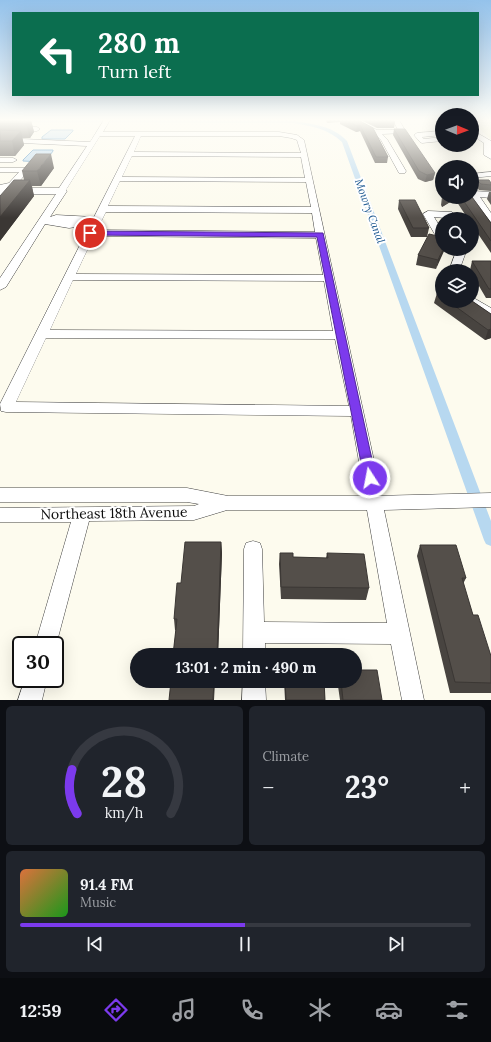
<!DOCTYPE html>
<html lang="en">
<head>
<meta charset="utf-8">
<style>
	:root { --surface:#171b24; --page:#20242c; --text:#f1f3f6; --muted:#9ea1a6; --line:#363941; --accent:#7c3aed }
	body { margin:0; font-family:Lora,serif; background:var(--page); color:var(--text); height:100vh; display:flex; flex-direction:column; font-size:15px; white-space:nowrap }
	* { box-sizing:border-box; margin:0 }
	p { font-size:13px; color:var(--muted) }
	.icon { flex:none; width:22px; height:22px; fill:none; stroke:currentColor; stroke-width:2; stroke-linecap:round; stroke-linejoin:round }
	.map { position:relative; height:700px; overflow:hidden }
	.side { display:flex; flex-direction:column; gap:6px; padding:6px; background:#0d0f14; flex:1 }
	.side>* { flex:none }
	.banner { position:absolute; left:12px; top:12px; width:467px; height:84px; border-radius:0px; box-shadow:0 4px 16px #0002; background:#0b6e4f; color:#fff; overflow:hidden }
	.needle { width:26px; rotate:91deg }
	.buttons { position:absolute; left:435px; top:108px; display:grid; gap:8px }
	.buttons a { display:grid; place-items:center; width:44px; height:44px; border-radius:50%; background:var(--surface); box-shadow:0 4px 16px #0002; font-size:20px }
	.speed { position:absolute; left:12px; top:636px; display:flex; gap:8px; font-size:20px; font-weight:700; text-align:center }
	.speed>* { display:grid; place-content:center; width:52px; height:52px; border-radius:50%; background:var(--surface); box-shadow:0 4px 16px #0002; line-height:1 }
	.speed .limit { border:2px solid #111; border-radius:6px; background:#fff; color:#111 }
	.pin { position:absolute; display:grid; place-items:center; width:34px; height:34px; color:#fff; margin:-17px; border:2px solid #fff; border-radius:50%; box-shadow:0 1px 4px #0007 }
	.me { position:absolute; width:44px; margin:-22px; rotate:349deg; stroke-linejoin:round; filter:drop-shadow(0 0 3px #0008) }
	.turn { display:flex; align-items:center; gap:14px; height:84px; padding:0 20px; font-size:18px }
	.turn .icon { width:52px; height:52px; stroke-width:2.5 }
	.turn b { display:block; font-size:28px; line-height:34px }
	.big { font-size:30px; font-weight:700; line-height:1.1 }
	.side .widget { flex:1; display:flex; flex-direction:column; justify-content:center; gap:6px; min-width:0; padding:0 14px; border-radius:6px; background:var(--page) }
	.side .dial { align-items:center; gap:0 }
	.dial svg { height:104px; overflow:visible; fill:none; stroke:var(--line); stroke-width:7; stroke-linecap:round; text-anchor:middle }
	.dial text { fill:var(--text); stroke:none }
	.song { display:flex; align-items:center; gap:12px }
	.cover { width:48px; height:48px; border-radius:6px; background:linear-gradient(135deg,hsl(20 70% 55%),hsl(120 70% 35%)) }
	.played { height:4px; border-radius:2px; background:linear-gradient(90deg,var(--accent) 50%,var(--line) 50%) }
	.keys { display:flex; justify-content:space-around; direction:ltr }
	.heat { display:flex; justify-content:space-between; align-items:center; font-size:22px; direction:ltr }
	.side .tiles { flex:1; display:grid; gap:6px; grid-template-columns:1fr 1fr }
	.widget:last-child { grid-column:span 2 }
	.trip { position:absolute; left:130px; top:648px; width:232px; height:40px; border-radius:20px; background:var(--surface); box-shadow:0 4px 16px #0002; font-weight:700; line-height:40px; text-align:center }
	.dock { display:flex; height:64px; justify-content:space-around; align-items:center; background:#090b0e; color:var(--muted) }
	.dock .icon { width:28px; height:28px }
	.dock .current { color:var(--accent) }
	.dock b { font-size:18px; color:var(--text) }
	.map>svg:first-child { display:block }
	.farmland { fill:#f1f0d1 }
	.water { fill:#b7d8f0; stroke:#458ac0 }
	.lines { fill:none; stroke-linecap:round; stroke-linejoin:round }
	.canal { fill:#b7d8f0; fill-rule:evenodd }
	.minor-casing { stroke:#404040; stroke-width:1 }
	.minor { fill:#fff; fill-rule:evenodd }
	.wall { fill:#484440 }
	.shaded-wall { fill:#3b3734 }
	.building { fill:#544f4a; stroke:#3b3734 }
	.route { fill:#7c3aed; stroke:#51269a }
	.labels { text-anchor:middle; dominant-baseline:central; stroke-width:4; stroke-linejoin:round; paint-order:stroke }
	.far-water-label { font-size:11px; font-style:italic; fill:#225c93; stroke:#fff }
	.near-street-label { font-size:14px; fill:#0d0d0d; stroke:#fff }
</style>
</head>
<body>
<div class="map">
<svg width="491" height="700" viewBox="0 0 491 700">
	<rect width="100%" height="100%" fill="#fdfbee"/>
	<path class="farmland" d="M472,120H491V140L472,121Z"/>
	<path class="water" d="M51,130H73V131L65,139H42V137Z
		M33,150H53V151L45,162L23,161V160Z"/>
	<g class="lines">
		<path class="canal" d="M0,120L294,121C313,124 333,126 347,141L491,521V546L486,544L484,540L342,142C328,129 312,126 294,123L0,122Z"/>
		<g class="minor-casing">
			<path id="minor" d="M104,120H110L103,132H279L297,135L304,140L378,479L376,484L370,486L364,484L362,479L351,416L6,412L1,411L0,404L90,225L69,228L45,224L6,287L0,290V278L56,194L0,195V185L9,183L19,172H0V168H28L29,170L17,184L22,186L23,188H59L87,146L0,142V138L90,142ZM100,136H135L94,217L56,215L50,217L67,191L66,190ZM141,136H279L291,138L297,140L301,153L134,152ZM132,156L301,157L305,178L122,177ZM120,181L306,182L311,207L108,206ZM11,188H12L4,189ZM106,212L312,213L315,232L97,230ZM94,236L316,238L323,275L76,274ZM73,280L324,281L333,331L50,330ZM46,338L335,339L349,406L16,402Z
				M348,120H357L377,130H398L393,120H399L406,132L405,133L382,134L387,139L406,171L405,173H399L381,140L374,133Z
				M0,127H37L40,129L37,131H0Z
				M472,130L491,141V159L484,155V143L472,135Z
				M442,131V135L422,137L424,139L442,137V141L422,143L420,142L414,135L417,133Z
				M0,158H13L17,160L13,162H0Z
				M491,172V176L472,178V174Z
				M473,191L491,192V198L480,197L491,213V222L488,221L471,197Z
				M428,211L452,212L457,219L434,217L442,230V241L437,238L423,214Z
				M457,249H467L459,271H449Z
				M472,297L491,308V317L487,316L468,302L467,301H472Z
				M0,488H187L228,496H374L491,493V507L384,510L424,700H402L391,644L265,643V655H243L244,549L246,543L253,541L260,543L262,549L264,622L387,623L367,510H227L194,520L89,521L55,649V645H35L71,522H0V508L194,506L199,504L187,502H0Z
				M25,679H47L42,700H18Z
				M243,681H265L266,700H242Z"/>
		</g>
		<use href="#minor" class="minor"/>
	</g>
	<path class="wall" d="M0,120H31L34,132L30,138H22L24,145L15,156H0Z
		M326,120H358L388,157L387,163H375L360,131L356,132L340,124V122L327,123Z
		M361,120H393L395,122L394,128H377Z
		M394,129L435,173L433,180L425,182L418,179L393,135Z
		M54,168L41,186H32L34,196L0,241V196L24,180L22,171Z
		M477,180L491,183V191L479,190L476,186Z
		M489,192H491V205L487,199Z
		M442,197H472L491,223V253L472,225V219H468L455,199L442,207L441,205Z
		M399,200L429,228L427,237H411L398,209Z
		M442,249L436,269L416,265L418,255Z
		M472,261H491V298H486L472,274V271H470V270Z
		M442,291V301H472L491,314V338L485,340L434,303L437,293Z
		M221,542L222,553L218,655H173L176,630H175L174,619L181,583Z
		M420,545L466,578L463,584L473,615L491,656V693H450L417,556Z
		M280,553L293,557L326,558L327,553L369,588L366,600L281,599L279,564Z
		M361,670L382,700H340L338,686L339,681H355Z
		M284,681H324L325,700H285Z"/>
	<path class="shaded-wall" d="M30,120H31L34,132L30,138L26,124Z
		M360,125V131L356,132L357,126Z
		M21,131L24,145L15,156L12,141Z
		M51,154L54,168L41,186L37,171Z
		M435,173L433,180L425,182L427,175Z
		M30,180L34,196L0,241V217Z
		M446,197H455V199L442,207L443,199Z
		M443,249H445L436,269L438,260Z
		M491,329V338L485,340L488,330Z
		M221,542L222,553L218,655H217Z
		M214,681H215L214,700H213Z"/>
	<path class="building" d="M0,120H30L26,124L0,123Z
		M345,120H358L373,128L388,157H376L360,125L357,126Z
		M374,120H393L395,122H378Z
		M394,129H405L435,173L427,175L419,171Z
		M0,130L21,131L12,141H0Z
		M36,154H51L37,171H22Z
		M14,180H30L0,217V196Z
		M477,180H489L491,183V185L481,184Z
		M461,197H472L491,223V241Z
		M399,200H415L429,228H413Z
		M429,234L442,237V249H443L438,260L418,255Z
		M472,261H491V289H489Z
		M442,291V297L437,293Z
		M448,301H472L491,314V329L488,330Z
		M185,542H221L217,655H173L177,619H174L177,583H181Z
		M420,545H456L466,578H462L473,615H478L491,656V683L455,682Z
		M280,553H293V557L328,558L327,553L364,554L369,588L281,587Z
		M355,659H359L361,670H377L382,700H343L341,681H355Z
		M171,681H214L213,700H169Z
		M285,681H324L325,700H286Z"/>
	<linearGradient id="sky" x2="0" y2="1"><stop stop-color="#94c2eb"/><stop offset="0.55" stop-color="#fefdf7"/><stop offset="1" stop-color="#fefdf7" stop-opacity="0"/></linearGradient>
	<rect width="491" height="218" fill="url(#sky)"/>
	<path class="route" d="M90,231L323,233L376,478L374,482L370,483L366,482L364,478L317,237L87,235L86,233Z"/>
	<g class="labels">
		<g class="far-water-label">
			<text transform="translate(370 211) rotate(70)">Mowry Canal</text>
		</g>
		<g class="near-street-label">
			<text transform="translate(114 513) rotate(-1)">Northeast 18th Avenue</text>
		</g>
	</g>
</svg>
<div class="buttons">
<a><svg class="needle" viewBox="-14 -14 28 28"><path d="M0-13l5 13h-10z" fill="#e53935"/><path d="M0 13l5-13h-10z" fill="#9ea1a6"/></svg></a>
<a><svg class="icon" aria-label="sound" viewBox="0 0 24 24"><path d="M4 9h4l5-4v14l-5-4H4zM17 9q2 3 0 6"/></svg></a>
<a><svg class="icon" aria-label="search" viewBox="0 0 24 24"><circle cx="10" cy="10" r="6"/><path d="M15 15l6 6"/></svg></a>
<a><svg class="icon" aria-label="layers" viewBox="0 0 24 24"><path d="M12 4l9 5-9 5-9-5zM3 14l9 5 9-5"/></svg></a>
</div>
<div class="speed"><div class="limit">30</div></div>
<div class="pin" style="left:90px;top:233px;background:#d93025"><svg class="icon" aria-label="arrive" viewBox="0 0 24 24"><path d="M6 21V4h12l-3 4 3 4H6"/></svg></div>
<svg class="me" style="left:370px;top:478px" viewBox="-20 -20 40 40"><circle r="17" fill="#7c3aed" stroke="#fff" stroke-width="3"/><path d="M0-11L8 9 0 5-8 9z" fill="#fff"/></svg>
<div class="trip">13:01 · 2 min · 490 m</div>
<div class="banner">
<div class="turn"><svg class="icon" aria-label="left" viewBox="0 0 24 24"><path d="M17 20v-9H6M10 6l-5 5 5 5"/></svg><div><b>280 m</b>Turn left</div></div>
</div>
</div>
<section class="side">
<div class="tiles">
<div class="widget dial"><svg viewBox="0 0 100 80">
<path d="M14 69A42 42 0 1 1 86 69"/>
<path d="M14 69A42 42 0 0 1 10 35" stroke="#7c3aed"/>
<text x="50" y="56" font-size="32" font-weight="700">28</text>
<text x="50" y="72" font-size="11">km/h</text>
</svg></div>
<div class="widget"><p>Climate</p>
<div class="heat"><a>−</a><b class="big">23°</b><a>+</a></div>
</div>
<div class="widget">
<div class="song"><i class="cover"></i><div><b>91.4 FM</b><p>Music</p></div></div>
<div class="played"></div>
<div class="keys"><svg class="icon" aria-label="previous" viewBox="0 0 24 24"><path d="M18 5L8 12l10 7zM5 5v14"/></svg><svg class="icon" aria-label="pause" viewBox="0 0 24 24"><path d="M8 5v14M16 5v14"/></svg><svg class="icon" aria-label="next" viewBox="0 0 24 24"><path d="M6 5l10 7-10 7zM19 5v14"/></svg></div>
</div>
</div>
</section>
<nav class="dock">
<b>12:59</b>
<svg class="icon current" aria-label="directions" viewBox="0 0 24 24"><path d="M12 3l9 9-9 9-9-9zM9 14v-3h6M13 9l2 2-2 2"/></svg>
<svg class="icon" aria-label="music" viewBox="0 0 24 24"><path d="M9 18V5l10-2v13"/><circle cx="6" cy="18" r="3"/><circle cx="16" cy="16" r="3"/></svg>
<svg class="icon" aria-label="phone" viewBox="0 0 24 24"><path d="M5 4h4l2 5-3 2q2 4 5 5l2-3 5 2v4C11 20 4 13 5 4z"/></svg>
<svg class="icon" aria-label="climate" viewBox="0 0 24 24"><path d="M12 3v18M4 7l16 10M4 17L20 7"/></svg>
<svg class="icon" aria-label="car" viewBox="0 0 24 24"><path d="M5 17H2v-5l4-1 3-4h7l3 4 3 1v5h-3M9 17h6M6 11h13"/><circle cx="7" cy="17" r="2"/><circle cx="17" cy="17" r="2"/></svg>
<svg class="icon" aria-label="filters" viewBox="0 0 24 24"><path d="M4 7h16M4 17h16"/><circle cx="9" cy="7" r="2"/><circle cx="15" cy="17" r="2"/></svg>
</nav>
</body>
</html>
